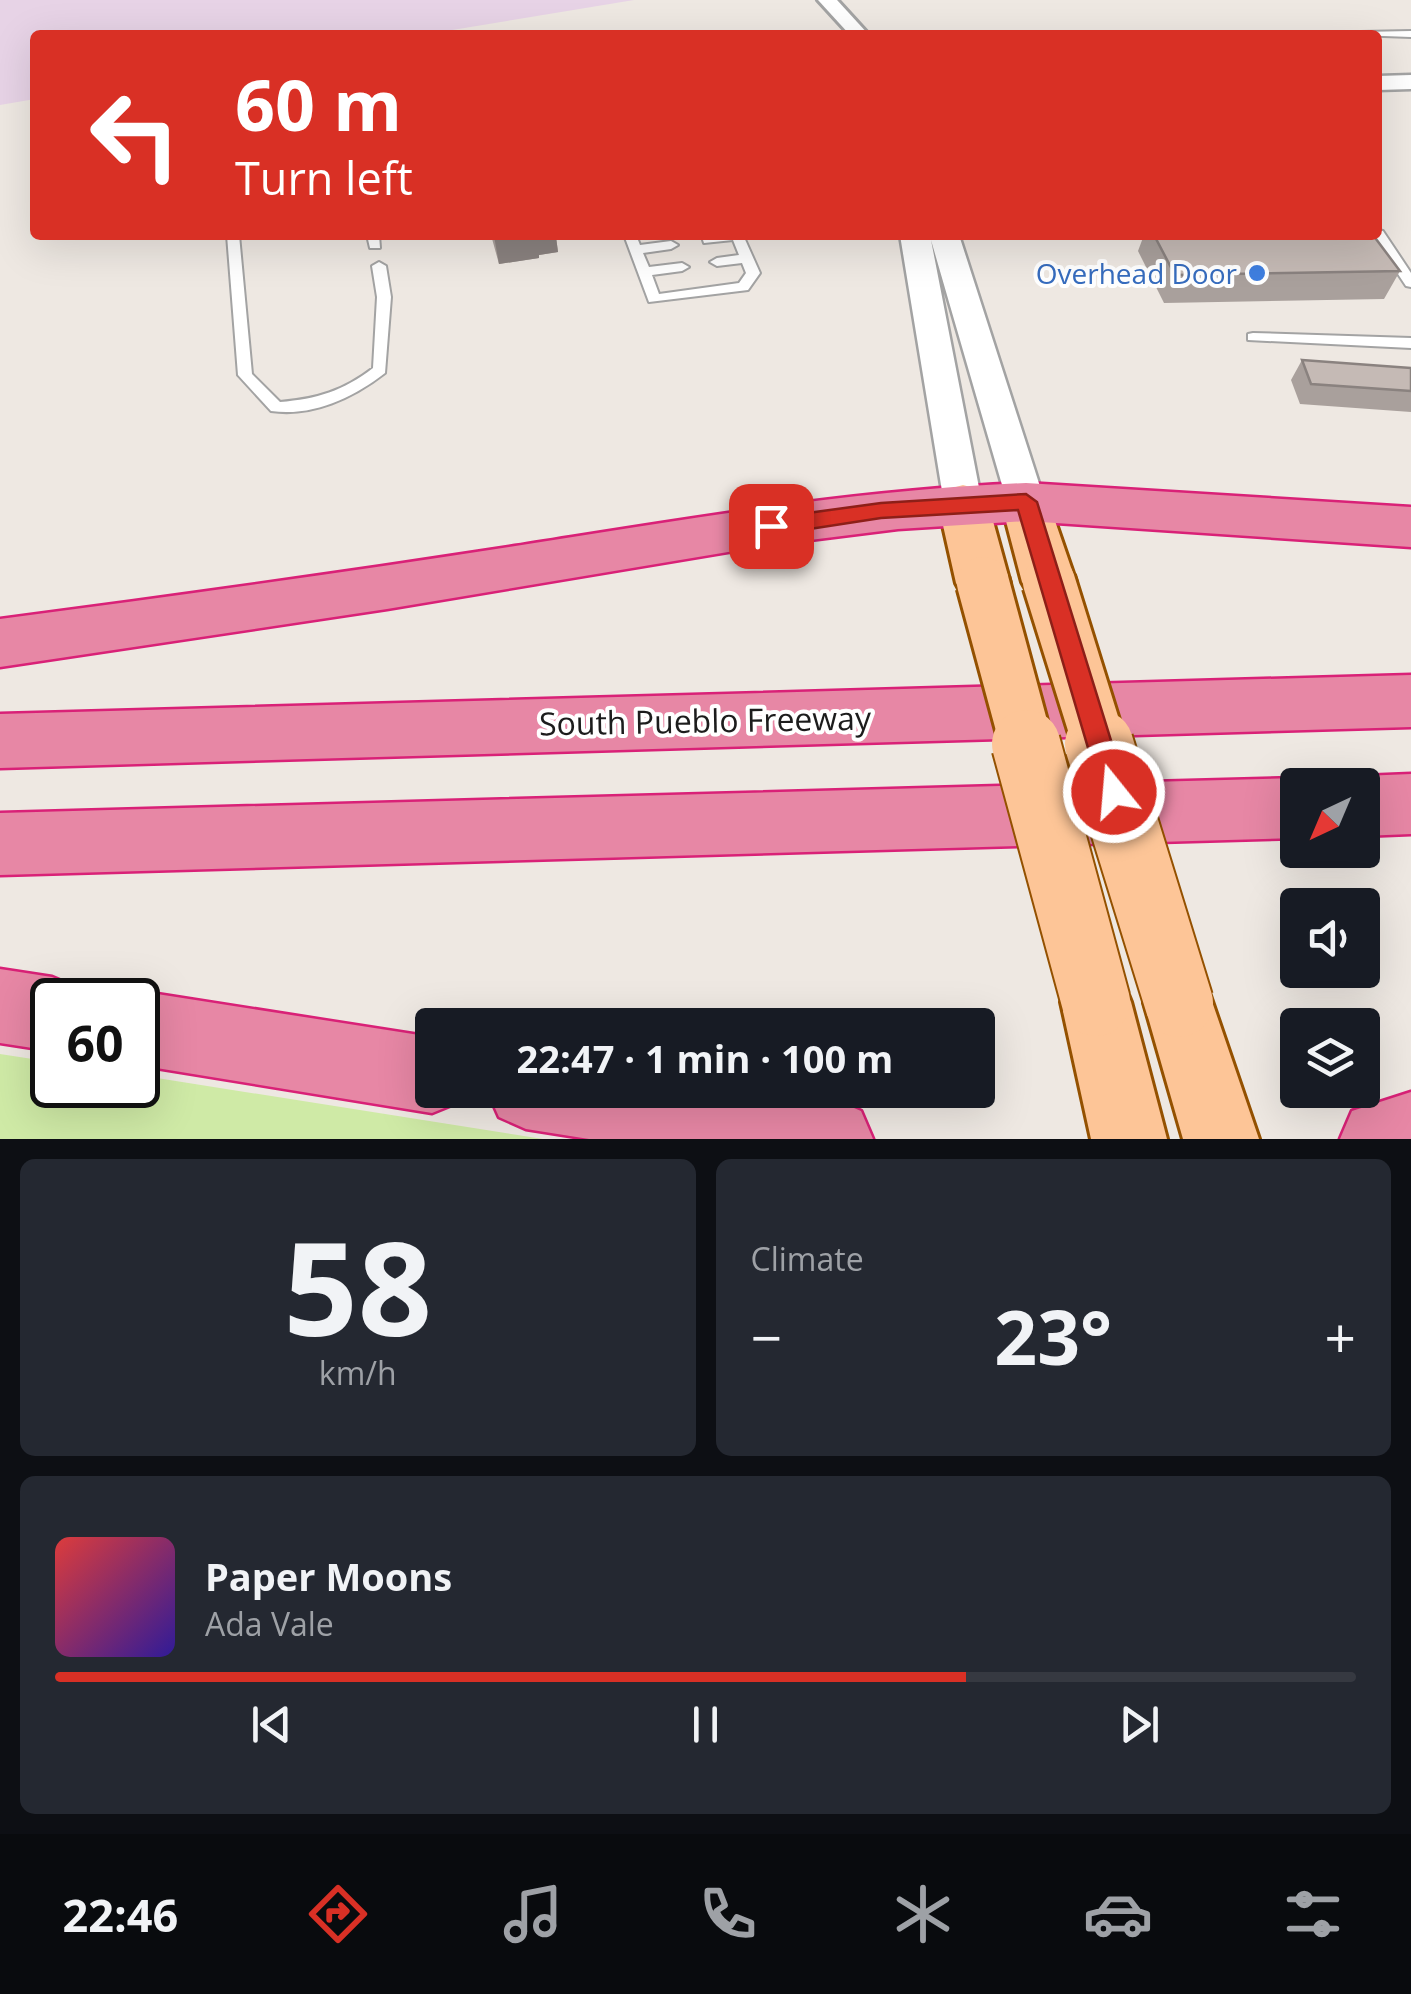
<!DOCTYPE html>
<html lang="en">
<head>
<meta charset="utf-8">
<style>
	:root { --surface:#171b24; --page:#242831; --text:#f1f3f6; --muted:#9ea1a6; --line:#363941; --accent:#d93025 }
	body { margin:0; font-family:"Open Sans",sans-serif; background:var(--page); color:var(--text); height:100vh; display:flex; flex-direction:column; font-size:38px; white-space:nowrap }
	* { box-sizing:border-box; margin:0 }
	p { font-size:32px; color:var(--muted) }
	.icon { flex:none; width:55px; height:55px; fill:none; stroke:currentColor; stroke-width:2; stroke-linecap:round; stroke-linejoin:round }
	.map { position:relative; height:1139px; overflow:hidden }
	.drawer { display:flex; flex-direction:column; gap:20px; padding:20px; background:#0d0f14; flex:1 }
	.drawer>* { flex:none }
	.hud { position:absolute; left:30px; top:30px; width:1352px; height:210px; border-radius:10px; box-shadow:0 10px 40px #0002; background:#d93025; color:#fff; overflow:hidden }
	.needle { width:65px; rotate:224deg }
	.tools { position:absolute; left:1280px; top:768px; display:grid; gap:20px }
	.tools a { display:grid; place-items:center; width:100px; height:100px; border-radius:10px; background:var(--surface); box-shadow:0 10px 40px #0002; font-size:50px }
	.speed { position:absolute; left:30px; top:978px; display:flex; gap:20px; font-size:50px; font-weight:700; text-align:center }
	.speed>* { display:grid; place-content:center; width:130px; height:130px; border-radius:50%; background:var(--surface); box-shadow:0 10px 40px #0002; line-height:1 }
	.speed .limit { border:5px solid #111; border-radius:15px; background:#fff; color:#111 }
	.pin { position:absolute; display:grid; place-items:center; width:85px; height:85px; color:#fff; margin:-42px; border-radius:20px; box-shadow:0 5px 15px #0006 }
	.me { position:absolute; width:110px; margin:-55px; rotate:343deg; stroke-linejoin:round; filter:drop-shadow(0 0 8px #0008) }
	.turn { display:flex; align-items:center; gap:35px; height:210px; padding:0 40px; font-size:45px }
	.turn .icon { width:130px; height:130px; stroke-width:2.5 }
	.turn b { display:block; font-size:70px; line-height:85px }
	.big { font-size:75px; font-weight:700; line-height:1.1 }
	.drawer .card { flex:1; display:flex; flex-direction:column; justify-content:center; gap:15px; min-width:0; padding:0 35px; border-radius:15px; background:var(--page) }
	.drawer .dial { align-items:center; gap:0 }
	.dial b { font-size:130px; line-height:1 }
	.song { display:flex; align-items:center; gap:30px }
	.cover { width:120px; height:120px; border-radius:15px; background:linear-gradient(135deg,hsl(0 70% 55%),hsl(250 70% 35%)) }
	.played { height:10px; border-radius:5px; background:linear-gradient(90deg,var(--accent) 70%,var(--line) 70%) }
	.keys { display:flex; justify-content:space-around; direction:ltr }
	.heat { display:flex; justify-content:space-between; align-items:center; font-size:55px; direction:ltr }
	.drawer .tiles { flex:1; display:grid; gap:20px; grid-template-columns:1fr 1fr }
	.card:last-child { grid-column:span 2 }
	.trip { position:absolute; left:415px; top:1008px; width:580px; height:100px; border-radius:10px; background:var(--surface); box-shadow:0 10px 40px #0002; font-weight:700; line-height:100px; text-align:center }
	.tab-bar { display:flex; height:160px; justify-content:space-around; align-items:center; background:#090b0e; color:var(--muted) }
	.tab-bar .icon { width:70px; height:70px }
	.tab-bar .active { color:var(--accent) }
	.tab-bar b { font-size:45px; color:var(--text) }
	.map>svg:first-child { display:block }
	.industrial { fill:#e7d3e6 }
	.grass { fill:#cfeaa6 }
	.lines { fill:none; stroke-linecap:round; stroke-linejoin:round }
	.service-casing { stroke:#a3a3a3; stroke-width:4 }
	.minor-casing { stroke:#a3a3a3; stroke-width:6 }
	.tertiary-casing { stroke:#a3a3a3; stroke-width:5 }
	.primary-casing { stroke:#945100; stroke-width:6 }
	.motorway-casing { stroke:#d92177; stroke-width:5 }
	.service { fill:#fff; fill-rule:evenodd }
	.minor { fill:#fff; fill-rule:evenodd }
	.tertiary { fill:#fff; fill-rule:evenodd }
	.primary { fill:#fdc597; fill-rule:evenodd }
	.motorway { fill:#e787a5; fill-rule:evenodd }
	.primary-bridge-far1-casing { stroke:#945100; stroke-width:58; stroke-linecap:butt }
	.primary-bridge-casing { stroke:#945100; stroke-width:72; stroke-linecap:butt }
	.primary-bridge-far1 { stroke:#fdc597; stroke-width:52 }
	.primary-bridge { stroke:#fdc597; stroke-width:68 }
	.wall { fill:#a9a09c }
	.shaded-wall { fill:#8a827f }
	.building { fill:#c5bab5; stroke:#8a827f; stroke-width:2.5 }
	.route { fill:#d93025; stroke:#8d1f18; stroke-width:2.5 }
	.shop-dot { fill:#3f7fe0; stroke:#fff; stroke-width:4 }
	.labels { text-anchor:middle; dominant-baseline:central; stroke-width:8; stroke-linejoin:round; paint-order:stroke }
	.far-shop-label { font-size:28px; fill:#366cbe; stroke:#fff; text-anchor:end }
	.street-label { font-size:32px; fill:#1c1c1c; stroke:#fff }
</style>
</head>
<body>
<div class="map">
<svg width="1411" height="1139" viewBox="0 0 1411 1139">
	<rect width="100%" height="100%" fill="#eee8e2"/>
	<path class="industrial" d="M0,0H634L422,35H35V99L0,105Z"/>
	<path class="grass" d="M0,1054L52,1062V1085H138V1075L543,1139H0Z"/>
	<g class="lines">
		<g class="service-casing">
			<path id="service" d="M1411,31V37L1356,35L1361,32Z
				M1378,230L1383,231L1411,273V287L1406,286L1372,235H1378Z
				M227,235H239L252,374L280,402C317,399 343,391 373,368L377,297L372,266L379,262L386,266L391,297L385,373C353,398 312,417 271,411L238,375Z
				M367,235H379L380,248H370Z
				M624,235H636L640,245L671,241L678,245L671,249L643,253L649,267L682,263L689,267L682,271L652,275L659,294L739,283L746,273L742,263L717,266L710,262L717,258L739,255L733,240L704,243L703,240L717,235H743L760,273L748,290L649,302Z
				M1253,333L1411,338V348L1248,340V334Z"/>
		</g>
		<g class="minor-casing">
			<path id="minor" d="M818,0H837L869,35H850Z"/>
		</g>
		<g class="tertiary-casing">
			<path id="tertiary" d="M1411,75V89L1378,90V76Z
				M900,235H959L1045,502L1039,512L1026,516L1013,512L1007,502L931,240L982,503L976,513L963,517L950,513L944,503Z"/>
		</g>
		<g class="primary-casing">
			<path id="primary" d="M1026,484L1044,489L1076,582L1068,596L1049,603L1030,596L1022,582L1001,502L1008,489Z
				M963,485L981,490L988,503L1010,583L1002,598L983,604L964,598L956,583L938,503L945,490Z
				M1096,967L1121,977L1131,1002L1167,1139H1091L1061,1002L1071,977Z
				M1179,968L1204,978L1259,1139H1183L1144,1003L1154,978Z"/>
		</g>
		<g class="motorway-casing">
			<path id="motorway" d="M1026,483L1411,507V547L1026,521L898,529L770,545L387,609L0,667V619C170,597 340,573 509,547C681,520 851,490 1026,483Z
				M1411,675V727L0,768V714Z
				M1411,774V834L1362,836V785H1339L1362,776Z
				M1298,778L1316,785H1298V838L0,875V813Z
				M0,969L52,977L78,988L83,1000H52V1051L0,1043Z
				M138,991L432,1037V1090H464L459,1102L432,1113L138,1065V1000H115Z
				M487,1090H774L833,1099L861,1111L873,1139H589L526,1129L499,1117Z
				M1411,1092V1139H1340L1352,1111Z"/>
		</g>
		<use href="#service" class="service"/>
		<use href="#minor" class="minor"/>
		<use href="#tertiary" class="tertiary"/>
		<use href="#primary" class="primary"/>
		<use href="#motorway" class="motorway"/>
		<g class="primary-bridge-far1-casing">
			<path id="primary-bridge-far1" d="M1049,582L1100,746
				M983,583L1027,746"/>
		</g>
		<g class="primary-bridge-casing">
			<path id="primary-bridge" d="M1026,744L1096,1002
				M1099,744L1179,1003"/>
		</g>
		<use href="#primary-bridge-far1" class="primary-bridge-far1"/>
		<use href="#primary-bridge" class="primary-bridge"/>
	</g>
	<path class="wall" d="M491,235H559V237H556L558,252L539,255V258L499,264Z
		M1144,235H1373L1400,271L1384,299L1164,303L1138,251Z
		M1302,360L1411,368V412L1300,404L1291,380Z"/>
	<path class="shaded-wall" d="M502,235H559V237H556L558,252L539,255V258L499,264L494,236Z"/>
	<path class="building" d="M1154,235H1373L1400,271L1175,275Z
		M1302,360L1411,368V391L1311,384Z"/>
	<path class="route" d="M1026,494L1037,502L1127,792L1123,801L1114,805L1105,801L1101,792L1018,510L881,518L771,535L760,526L771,518L881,503Z"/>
	<circle class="shop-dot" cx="1257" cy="273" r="10"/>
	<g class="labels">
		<g class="far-shop-label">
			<text x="1237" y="273">Overhead Door</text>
		</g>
		<g class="street-label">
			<text transform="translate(705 720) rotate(-1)">South Pueblo Freeway</text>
		</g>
	</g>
</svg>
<div class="tools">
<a><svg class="needle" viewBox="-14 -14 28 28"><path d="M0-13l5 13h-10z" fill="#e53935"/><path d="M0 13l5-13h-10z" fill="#9ea1a6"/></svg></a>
<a><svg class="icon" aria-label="sound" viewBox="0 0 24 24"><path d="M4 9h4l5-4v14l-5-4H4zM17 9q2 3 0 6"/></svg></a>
<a><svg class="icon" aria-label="layers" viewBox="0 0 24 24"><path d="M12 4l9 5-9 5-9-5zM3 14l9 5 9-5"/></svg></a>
</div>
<div class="speed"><div class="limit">60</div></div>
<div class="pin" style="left:771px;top:526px;background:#d93025"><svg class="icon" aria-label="arrive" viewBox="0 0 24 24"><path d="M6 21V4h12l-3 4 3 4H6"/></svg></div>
<svg class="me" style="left:1114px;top:792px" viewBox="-20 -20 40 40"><circle r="17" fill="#d93025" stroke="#fff" stroke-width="3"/><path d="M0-11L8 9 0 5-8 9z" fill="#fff"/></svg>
<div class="trip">22:47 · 1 min · 100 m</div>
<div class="hud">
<div class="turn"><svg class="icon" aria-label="left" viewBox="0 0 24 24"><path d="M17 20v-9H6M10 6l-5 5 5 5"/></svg><div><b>60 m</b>Turn left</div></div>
</div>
</div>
<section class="drawer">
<div class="tiles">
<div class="card dial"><b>58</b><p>km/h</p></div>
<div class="card"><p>Climate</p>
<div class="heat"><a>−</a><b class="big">23°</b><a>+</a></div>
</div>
<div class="card">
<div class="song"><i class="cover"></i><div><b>Paper Moons</b><p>Ada Vale</p></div></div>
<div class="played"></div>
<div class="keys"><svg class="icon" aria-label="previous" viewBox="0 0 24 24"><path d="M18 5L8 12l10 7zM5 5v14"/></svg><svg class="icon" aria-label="pause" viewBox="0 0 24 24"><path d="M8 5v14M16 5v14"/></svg><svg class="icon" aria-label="next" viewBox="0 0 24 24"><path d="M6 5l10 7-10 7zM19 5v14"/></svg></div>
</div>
</div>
</section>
<nav class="tab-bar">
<b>22:46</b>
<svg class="icon active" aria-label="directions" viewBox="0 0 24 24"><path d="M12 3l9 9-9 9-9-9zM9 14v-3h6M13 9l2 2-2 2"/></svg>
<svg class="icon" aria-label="music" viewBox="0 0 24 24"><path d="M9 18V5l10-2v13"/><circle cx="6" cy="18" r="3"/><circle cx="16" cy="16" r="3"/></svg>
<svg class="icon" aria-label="phone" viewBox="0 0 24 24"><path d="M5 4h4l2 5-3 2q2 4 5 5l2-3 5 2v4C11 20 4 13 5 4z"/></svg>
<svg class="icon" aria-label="climate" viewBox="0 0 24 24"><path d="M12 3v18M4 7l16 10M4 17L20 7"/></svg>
<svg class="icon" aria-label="car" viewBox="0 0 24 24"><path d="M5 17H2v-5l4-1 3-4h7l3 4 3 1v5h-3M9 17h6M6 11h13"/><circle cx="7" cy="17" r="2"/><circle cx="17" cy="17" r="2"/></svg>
<svg class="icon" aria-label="filters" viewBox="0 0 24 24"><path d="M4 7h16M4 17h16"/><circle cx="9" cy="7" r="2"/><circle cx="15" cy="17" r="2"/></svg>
</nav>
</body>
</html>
